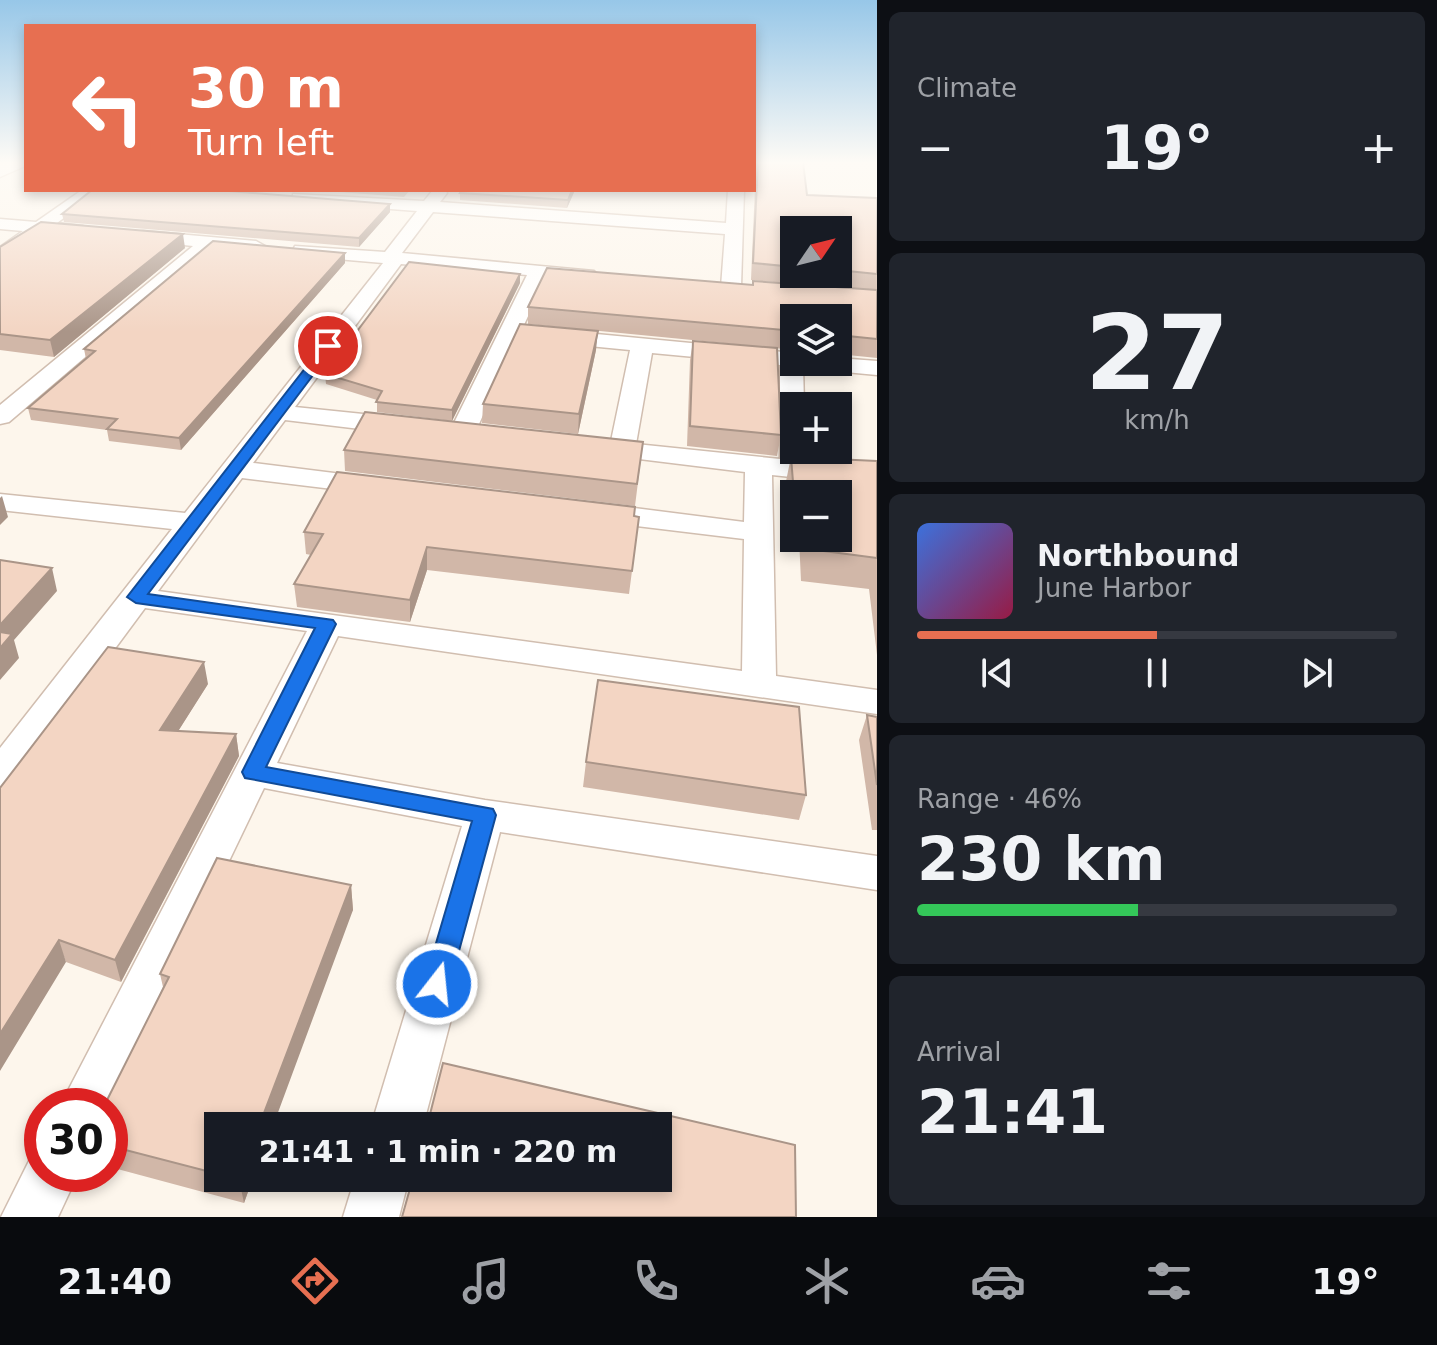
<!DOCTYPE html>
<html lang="en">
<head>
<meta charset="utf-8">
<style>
	:root { --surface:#171b24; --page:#20242c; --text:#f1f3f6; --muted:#9ea1a6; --line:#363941; --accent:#e76f51 }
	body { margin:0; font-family:"DejaVu Sans",sans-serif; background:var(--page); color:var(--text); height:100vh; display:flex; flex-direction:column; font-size:30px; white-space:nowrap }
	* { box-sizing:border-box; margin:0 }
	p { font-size:26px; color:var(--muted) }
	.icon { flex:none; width:44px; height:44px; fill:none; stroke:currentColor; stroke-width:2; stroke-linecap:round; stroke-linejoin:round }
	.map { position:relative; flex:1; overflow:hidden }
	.drawer { display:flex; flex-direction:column; gap:12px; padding:12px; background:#0d0f14; width:560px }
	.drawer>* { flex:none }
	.banner { position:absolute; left:24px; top:24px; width:732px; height:168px; border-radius:0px; box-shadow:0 4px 12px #0003; background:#e76f51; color:#fff; overflow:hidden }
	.needle { width:52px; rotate:55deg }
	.buttons { position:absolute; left:780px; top:216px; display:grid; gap:16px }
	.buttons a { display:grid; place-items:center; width:72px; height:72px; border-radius:0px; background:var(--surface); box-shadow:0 4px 12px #0003; font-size:40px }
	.speed { position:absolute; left:24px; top:1088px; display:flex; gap:16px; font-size:40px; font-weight:700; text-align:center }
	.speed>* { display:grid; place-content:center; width:104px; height:104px; border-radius:50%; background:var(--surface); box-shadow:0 4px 12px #0003; line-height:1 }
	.speed .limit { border:12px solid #d22; background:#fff; color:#111 }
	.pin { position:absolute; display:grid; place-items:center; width:68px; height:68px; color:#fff; margin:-34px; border:4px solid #fff; border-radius:50%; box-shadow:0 2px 8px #0007 }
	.me { position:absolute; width:88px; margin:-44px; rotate:16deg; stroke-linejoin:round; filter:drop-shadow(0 0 6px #0008) }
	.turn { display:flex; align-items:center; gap:28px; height:168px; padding:0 32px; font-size:36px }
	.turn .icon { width:104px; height:104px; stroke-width:2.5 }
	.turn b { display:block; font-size:56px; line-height:68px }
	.big { font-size:60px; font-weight:700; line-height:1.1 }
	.drawer .card { flex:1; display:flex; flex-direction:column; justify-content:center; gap:12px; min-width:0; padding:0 28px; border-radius:12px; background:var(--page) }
	.drawer .dial { align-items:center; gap:0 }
	.dial b { font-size:104px; line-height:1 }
	.song { display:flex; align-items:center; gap:24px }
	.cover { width:96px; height:96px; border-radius:12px; background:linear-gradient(135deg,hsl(220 70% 55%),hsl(340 70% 35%)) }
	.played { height:8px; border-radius:4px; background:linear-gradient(90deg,var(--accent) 50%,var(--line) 50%) }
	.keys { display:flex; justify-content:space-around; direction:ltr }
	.heat { display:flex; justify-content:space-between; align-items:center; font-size:44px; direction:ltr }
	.charge { height:12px; border-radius:6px; background:linear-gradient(90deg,#34c759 46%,var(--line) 0) }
	.trip { position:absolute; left:204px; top:1112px; width:468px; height:80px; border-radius:0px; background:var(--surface); box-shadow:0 4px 12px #0003; font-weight:700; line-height:80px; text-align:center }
	.dock { display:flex; height:128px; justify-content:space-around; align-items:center; background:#090b0e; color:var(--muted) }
	.dock .icon { width:56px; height:56px }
	.dock .selected { color:var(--accent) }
	.dock b { font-size:36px; color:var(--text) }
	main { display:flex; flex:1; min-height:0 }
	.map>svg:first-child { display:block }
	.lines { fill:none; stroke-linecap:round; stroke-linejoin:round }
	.street-casing { stroke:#d1beb0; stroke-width:3 }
	.secondary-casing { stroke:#d6c0b0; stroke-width:3 }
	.street { fill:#fff; fill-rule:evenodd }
	.secondary { fill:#fff; fill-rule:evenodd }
	.wall { fill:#d1b7a8; fill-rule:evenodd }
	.shaded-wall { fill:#aa9588 }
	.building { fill:#f3d5c3; stroke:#aa9588; stroke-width:2 }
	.route { fill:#1a73e8; stroke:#114b97; stroke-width:2 }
</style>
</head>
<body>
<main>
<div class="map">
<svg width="877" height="1217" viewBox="0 0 877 1217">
	<rect width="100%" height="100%" fill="#fdf6ec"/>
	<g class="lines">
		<g class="street-casing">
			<path id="street" d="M82,190H101L57,223L83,226L86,230L83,234L44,233L0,261V247L23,231L0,229V219L36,222Z
				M433,190H445L447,193L440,202L726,223L728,190H744L741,287L731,293L721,287L725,234L433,212L402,253L594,271L597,275L594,279L546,277L523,327L794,353V362H838V358L877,361V375L813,369L803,364L804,406H794V450H806V462L877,470V486L772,475L776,676L877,690V714L338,636L277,763L485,800L877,856V890L500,832L423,1126H371L462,826L264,788L110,1109V1106H60L307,631L145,608L14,785L0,789V748L172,529L0,510V494L185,513L383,263L302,256L293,250L295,246L385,252L417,211L299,202L293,200V194L424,201ZM401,264L527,275L449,433L453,438H471L475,433L517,339L630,350L611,441L590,443L586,448L590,453L745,472L744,522L595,503L585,506L581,512L585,518L595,521L744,539L742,671L158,591L242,478L374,494L384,492L388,486L384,480L374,478L253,463L285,420L402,434L411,431L415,426L411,421L402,418L295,407ZM652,353L780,365V459L636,444Z
				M143,231L256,241L265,246L256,251L213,248L9,422L0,424V405L193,246L137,240L134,236L137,232Z
				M42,1151V1174H78L58,1217H1L32,1155Z
				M355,1178H409L399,1217H343Z"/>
		</g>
		<g class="secondary-casing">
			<path id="secondary" d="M26,162L25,166L0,177V163Z"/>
		</g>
		<use href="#street" class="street"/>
		<use href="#secondary" class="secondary"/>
	</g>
	<path class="wall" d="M756,162H803L807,195L877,198V358L838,354V318H794V350L528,324V307L752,285L820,286L751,280ZM794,230H838V274H794Z
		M314,190H410L404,197Z
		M575,190L567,208L460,200V193Z
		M390,212L359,247L64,222L62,214Z
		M0,247L185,248L54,357L0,350Z
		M345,263L181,450L109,441L107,430L31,420L28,408L86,359L84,349Z
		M520,283L452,421L377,412V400L326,384L325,374Z
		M693,341L781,435L777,456L687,446L690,360Z
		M596,350L578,434L482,423L483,404Z
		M643,442L635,506L345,471L344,450Z
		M791,457L877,461V655L869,589L801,581L799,538H838V494H794V535L788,534L785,486Z
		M634,516L639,517L629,594L427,570L410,622L297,607L294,584L311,555L306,554L304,532Z
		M208,684L178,731L236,734L239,756L121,982L66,962L0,788Z
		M867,715L877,717V830H872L859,740Z
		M586,762L806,795L799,820L583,787Z
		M351,885L353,910L218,1126V1178H253L244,1203L110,1167V1106L163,987L160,974Z"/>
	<path class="shaded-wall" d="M572,190H575L567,208L568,200Z
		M390,204V212L359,247V238Z
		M183,234L185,248L54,357L50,340Z
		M345,253V263L181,450L179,438Z
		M520,274V283L452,421V410Z
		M598,331L596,350L578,434L579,414Z
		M2,496L8,517L0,525V498Z
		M427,547V570L410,622V600Z
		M52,568L57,591L14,640L19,658L0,680V625Z
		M204,662L208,684L165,752L160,730Z
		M236,734L239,756L121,982L115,960Z
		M351,885L353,910L273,1126H259Z
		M59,940L66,962L0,1071V1034Z
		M239,1178H253L244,1203L239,1179Z"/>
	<path class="building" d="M758,162H803L807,195L877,198V274L838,270V230H794V267L753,263Z
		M92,190H217L390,204L359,238L62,214Z
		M462,190H572L568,200L460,193Z
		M41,222L183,234L50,340L0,334V247Z
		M213,241L345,253L179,438L107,429L117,419L28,408L95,351L84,349Z
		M409,262L520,274L452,410L376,402L382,391L325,374Z
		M547,268L753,285V281L877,290V339L838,335V318H794V331L528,307Z
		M520,324L598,331L579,414L483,404Z
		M693,341L777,348L781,435L690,426Z
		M365,412L643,442L637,484L344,450Z
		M791,457L877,461V558L809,549L808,538H838V494H794Z
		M337,472L635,507L634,516L639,517L632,571L427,547L410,600L294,584L323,534L304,532Z
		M0,560L52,568L0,625Z
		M0,632L12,634L0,648Z
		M108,647L204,662L160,730L236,734L115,960L59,940L0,1034V788Z
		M598,680L799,707L806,795L586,762Z
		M867,715L877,717V785Z
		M217,858L351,885L259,1126H218V1174L110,1146V1106H104L169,977L160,974Z
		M443,1063L795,1145L796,1217H402L413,1178H658V1126H427Z"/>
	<linearGradient id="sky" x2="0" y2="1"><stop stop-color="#97c7e8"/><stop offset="0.49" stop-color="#fefbf6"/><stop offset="1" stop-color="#fefbf6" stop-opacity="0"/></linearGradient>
	<rect width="877" height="332" fill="url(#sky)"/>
	<path class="route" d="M324,344L335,346L148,594L333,620L336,624L266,767L493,809L496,815L450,984L446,992L437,996L427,992L424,984L472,821L245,778L242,772L315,628L136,603L127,597Z"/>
</svg>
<div class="buttons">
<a><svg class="needle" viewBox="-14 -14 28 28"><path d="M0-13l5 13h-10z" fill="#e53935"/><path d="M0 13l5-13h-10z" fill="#9ea1a6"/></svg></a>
<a><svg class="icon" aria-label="layers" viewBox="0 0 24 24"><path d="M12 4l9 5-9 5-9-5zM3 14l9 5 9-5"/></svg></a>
<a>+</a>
<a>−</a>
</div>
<div class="speed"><div class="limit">30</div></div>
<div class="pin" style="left:328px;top:346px;background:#d93025"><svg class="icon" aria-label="arrive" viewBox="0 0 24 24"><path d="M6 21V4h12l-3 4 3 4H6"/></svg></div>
<svg class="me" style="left:437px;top:984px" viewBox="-20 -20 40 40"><circle r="17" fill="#1a73e8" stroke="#fff" stroke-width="3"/><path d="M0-11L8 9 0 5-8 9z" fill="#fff"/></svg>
<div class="trip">21:41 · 1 min · 220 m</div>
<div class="banner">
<div class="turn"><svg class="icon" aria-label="left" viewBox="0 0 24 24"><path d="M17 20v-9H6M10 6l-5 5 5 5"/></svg><div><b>30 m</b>Turn left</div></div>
</div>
</div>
<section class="drawer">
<div class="card"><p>Climate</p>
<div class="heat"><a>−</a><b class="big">19°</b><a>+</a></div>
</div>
<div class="card dial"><b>27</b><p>km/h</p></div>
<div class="card">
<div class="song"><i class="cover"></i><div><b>Northbound</b><p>June Harbor</p></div></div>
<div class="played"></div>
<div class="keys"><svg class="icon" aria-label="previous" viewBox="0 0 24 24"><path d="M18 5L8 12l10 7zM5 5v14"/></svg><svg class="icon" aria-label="pause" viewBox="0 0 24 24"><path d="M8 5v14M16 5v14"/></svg><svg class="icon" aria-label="next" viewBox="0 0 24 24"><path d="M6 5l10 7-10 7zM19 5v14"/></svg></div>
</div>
<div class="card"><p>Range · 46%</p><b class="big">230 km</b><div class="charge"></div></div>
<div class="card"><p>Arrival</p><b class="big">21:41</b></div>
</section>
</main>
<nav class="dock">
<b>21:40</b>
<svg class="icon selected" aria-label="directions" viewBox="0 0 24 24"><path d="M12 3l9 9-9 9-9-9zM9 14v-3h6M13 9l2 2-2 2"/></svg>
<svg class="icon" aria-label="music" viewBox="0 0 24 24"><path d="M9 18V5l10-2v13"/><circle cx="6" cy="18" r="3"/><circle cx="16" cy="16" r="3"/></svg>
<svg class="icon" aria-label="phone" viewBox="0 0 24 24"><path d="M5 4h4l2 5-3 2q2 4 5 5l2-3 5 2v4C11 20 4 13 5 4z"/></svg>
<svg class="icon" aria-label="climate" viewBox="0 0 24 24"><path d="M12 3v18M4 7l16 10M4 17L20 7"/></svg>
<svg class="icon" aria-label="car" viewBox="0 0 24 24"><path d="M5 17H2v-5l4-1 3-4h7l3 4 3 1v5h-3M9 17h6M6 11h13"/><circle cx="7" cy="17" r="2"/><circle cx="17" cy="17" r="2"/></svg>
<svg class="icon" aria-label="filters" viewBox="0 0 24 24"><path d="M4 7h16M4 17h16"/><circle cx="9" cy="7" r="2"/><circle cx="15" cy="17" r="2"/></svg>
<b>19°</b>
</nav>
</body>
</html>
